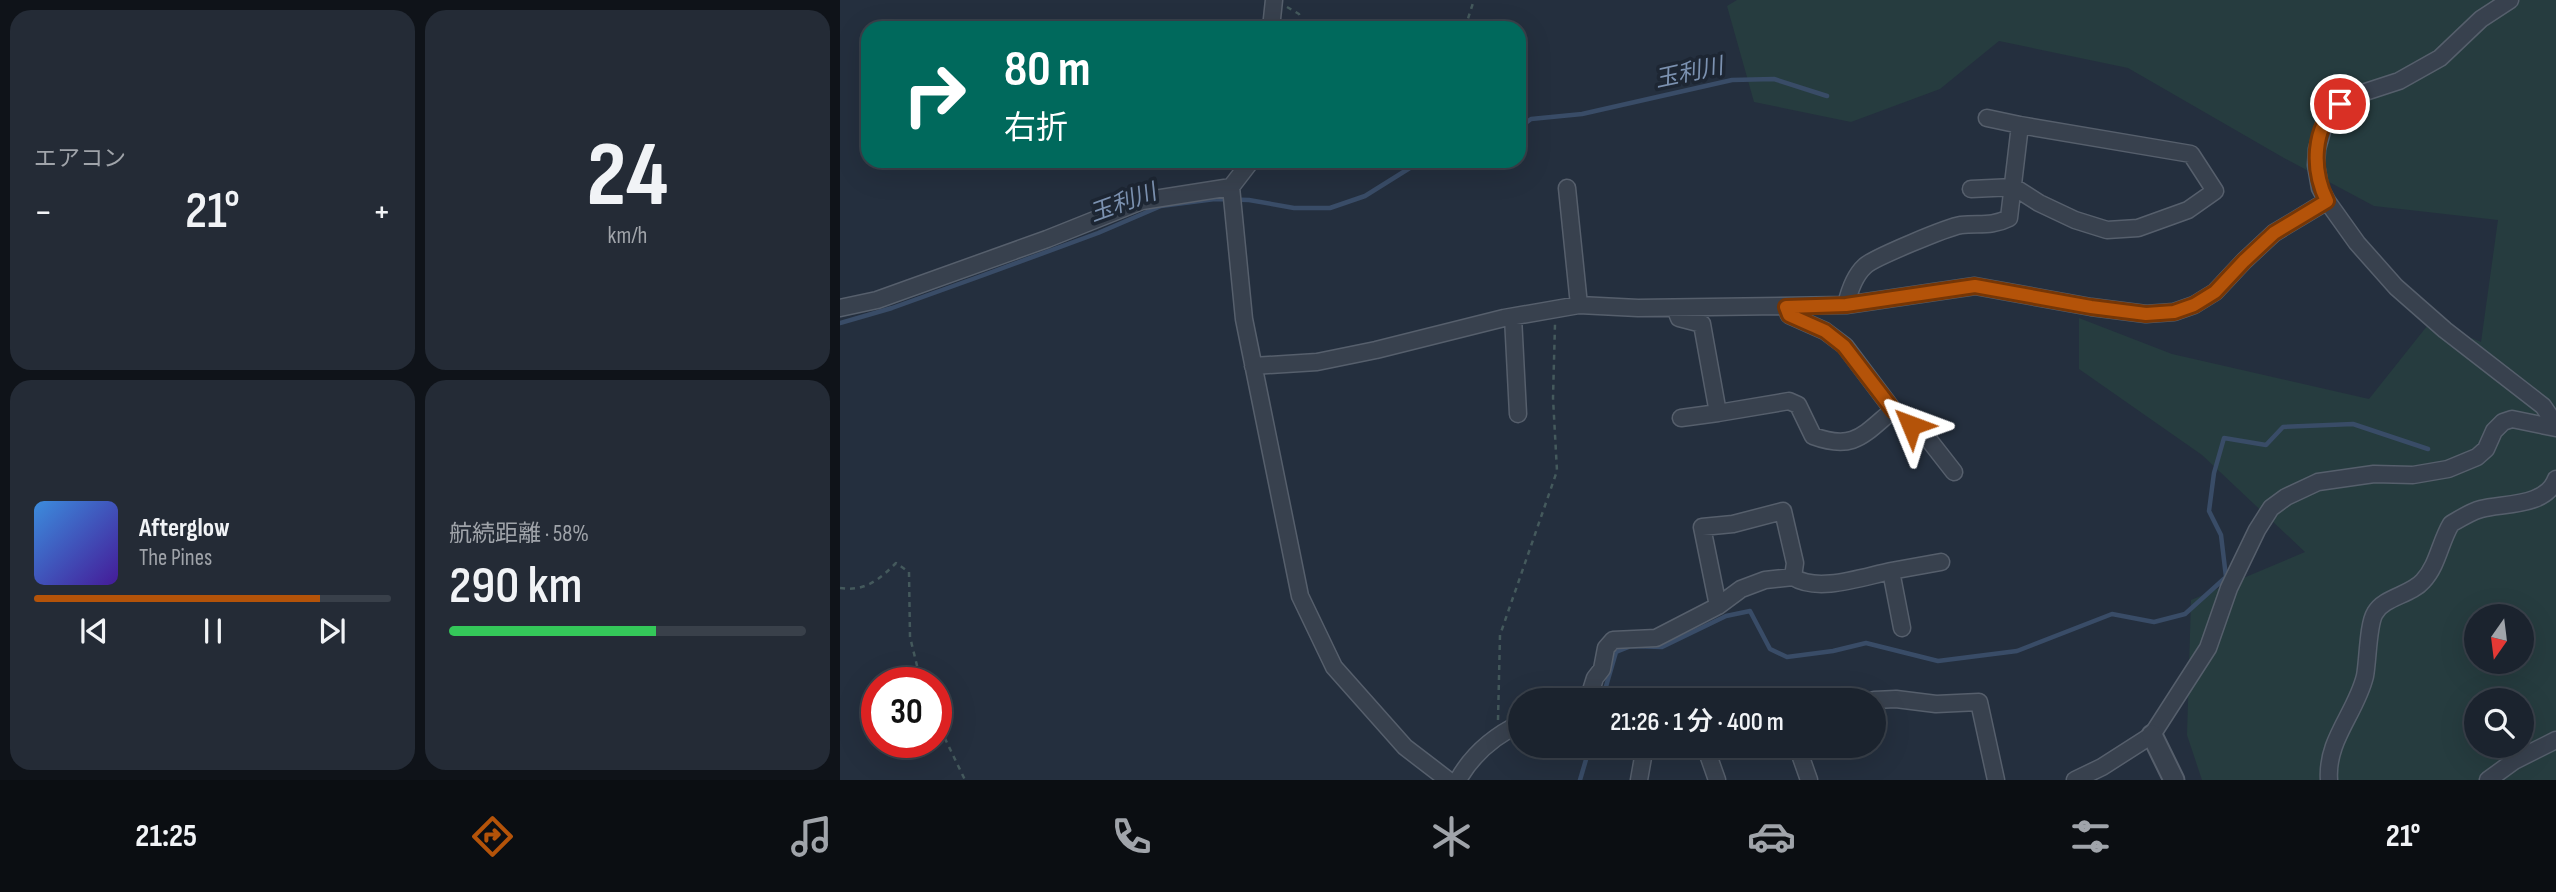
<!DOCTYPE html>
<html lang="ja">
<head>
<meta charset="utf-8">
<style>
	:root { --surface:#1b232e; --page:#242b36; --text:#f1f3f6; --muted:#a0a4aa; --line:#39404a; --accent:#b45309 }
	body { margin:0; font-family:"Sofia Sans Condensed","Noto Sans JP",sans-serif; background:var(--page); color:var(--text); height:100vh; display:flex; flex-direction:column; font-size:26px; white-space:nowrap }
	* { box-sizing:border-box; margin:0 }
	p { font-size:23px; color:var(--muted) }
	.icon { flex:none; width:38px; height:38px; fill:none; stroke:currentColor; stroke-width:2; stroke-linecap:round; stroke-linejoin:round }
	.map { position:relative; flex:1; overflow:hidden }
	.side { display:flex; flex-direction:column; gap:10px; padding:10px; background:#0f1319; width:840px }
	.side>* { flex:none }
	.banner { position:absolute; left:21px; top:21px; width:665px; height:147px; border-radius:21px; box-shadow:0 7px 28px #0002,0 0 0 2px var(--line); background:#00695c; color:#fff; overflow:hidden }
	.needle { width:46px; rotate:194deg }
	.buttons { position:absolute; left:1624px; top:604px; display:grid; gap:14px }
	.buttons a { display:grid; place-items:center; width:70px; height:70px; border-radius:50%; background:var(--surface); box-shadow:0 7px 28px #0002,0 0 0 2px var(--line); font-size:35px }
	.speed { position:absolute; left:21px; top:667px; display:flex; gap:14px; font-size:35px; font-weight:700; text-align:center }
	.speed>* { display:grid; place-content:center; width:91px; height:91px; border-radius:50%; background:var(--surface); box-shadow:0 7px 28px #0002,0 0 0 2px var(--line); line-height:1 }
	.speed .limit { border:10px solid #d22; background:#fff; color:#111 }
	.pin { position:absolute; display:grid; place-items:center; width:60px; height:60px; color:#fff; margin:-30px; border:4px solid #fff; border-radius:50%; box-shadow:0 2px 7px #0007 }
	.me { position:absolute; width:77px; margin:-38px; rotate:314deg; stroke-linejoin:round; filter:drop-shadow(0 0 5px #0008) }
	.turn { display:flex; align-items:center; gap:24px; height:147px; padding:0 28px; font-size:32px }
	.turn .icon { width:91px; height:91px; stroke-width:2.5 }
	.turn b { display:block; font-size:49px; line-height:60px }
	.big { font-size:52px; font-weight:600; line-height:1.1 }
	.side .tile { flex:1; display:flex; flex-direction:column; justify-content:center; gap:10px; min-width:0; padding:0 24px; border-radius:21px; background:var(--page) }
	.side .dial { align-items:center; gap:0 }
	.dial b { font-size:91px; line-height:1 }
	.song { display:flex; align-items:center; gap:21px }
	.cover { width:84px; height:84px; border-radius:10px; background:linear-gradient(135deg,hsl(210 70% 55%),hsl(260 70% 35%)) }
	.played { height:7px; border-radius:4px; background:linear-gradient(90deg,var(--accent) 80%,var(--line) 80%) }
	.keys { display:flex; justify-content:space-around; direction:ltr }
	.heat { display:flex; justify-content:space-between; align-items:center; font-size:38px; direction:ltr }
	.charge { height:10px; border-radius:5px; background:linear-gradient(90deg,#34c759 58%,var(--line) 0) }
	.side .tiles { flex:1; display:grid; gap:10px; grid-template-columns:repeat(2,1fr) }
	.trip { position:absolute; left:668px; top:688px; width:378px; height:70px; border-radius:35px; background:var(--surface); box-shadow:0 7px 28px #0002,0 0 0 2px var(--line); font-weight:600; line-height:70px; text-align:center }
	.tab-bar { display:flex; height:112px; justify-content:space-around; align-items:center; background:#0b0e12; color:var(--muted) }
	.tab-bar .icon { width:49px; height:49px }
	.tab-bar .on { color:var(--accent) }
	.tab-bar b { font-size:32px; color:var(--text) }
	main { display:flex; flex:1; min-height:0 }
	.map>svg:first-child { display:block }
	.green { fill:#263c3f; fill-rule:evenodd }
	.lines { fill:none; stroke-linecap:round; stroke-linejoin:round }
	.stream { stroke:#394c67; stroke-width:4.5 }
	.building { fill:#455162; stroke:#1f2835; stroke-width:2 }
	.minor-casing { stroke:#565f6c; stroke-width:19 }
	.tertiary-casing { stroke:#565f6c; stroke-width:23 }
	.path { stroke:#44595c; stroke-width:2.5; stroke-dasharray:5 5; stroke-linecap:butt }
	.minor { stroke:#38414e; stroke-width:16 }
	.tertiary { stroke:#38414e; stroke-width:19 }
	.route-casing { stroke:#753606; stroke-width:18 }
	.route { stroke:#b45309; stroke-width:12 }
	.labels { text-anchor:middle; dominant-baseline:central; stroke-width:7; stroke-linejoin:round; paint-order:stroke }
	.water-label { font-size:23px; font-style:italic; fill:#7c92b1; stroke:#1d2633 }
</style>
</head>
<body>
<main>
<section class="side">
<div class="tiles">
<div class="tile"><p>エアコン</p>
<div class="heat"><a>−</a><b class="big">21°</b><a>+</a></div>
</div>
<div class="tile dial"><b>24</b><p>km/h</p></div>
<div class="tile">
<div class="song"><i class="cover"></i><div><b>Afterglow</b><p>The Pines</p></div></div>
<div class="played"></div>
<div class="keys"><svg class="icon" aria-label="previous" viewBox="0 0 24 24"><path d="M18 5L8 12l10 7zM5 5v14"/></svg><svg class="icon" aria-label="pause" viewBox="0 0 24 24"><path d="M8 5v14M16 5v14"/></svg><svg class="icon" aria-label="next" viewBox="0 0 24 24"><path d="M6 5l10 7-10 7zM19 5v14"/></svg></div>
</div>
<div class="tile"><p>航続距離 · 58%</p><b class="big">290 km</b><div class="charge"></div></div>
</div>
</section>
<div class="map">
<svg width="1716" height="780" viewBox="0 0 1716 780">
	<rect width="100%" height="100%" fill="#242f3e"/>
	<path class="green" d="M897,0H1716V780H1362L1347,735L1351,600L1465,552L1362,455L1239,369V318L1332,354L1529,399L1591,321L1641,342L1658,220L1534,206L1444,158L1288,68L1159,41L1100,89L1011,122L914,102L887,6ZM1636,616H1682V662H1636ZM1636,700H1682V746H1636Z"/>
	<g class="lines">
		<path class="stream" d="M679,128L691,119L742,114L892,80L934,79L987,96
			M0,323L52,308L141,276L258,233L321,206L375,199L409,200L454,208H490L525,196L581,161
			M762,700L776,652L791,646L822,647L886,616L910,611L930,649L947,657L993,651L1026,643L1098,661L1177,651L1272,614L1314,622L1345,614L1386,577L1381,535L1369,511L1374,473L1384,438L1426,445L1443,427L1513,424L1588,449
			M740,780L750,746"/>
	</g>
	<path class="building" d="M340,21L348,24L346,28H337Z"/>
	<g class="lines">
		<g class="minor-casing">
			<path id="minor" d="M1670,0L1641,19L1600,58L1559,81L1513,96L1491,111L1485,121L1477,149L1476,165L1480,188L1487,201L1517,243L1556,287L1605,330L1703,406L1716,425
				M431,28L434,0
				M1147,118L1180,125
				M391,187L404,319L460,596L494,667L565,747L608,780
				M727,188L739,305
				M1006,305C1009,292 1014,276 1025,266C1033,258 1108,227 1121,225C1140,223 1151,227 1169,218L1180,125L1351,154L1375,191L1348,210L1298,228L1267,230L1235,220L1199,203L1174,187L1131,189
				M0,308L37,300L207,239L302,201L391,187L411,161
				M835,308L839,318L862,324L878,413L949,401L958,405L973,436C1014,451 1023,435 1053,410L1005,346L985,331L949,315L946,307
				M673,317L678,414
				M413,366L477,362L536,350L664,318L739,305L798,308L1006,305L1135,286L1251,307L1306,314L1334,312L1354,305L1375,292L1404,261L1434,233L1487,201
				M1053,410L1089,440L1114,472
				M841,418L878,413
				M1051,571L1101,562
				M953,577C978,593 1022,577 1051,571L1062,628
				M748,700L755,678L762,669L766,648L773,640L816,638L878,606L901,589L925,580L953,577L955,563L943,511L893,524L862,527L878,606
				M842,700L849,697L919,700
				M1034,700L1056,699L1096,704L1139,702L1156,780
				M865,746L877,780
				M957,746L969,780
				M618,780C633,753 654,736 681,723
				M799,780L805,746
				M1235,780L1262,767L1312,735L1368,648L1389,588L1417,530L1431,508L1446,497L1478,482L1534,474L1573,475L1608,469L1637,457L1646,449L1654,431L1663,422L1672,419L1716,428
				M1489,780C1486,740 1516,713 1525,676C1528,660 1528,624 1535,613C1544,597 1571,595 1583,581C1598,565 1600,542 1611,524C1621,518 1630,512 1641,509C1663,503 1706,507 1716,479
				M1648,780L1674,761L1716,740"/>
		</g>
		<g class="tertiary-casing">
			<path id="tertiary" d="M1312,735L1334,780"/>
		</g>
		<path class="path" d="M447,7L459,14L463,28
			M625,28L634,0
			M0,588C25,592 40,579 56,563L69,572L70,637L81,682
			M96,720L125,780
			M658,720L660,635L717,471L713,398L715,324"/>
		<use href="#minor" class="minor"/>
		<use href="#tertiary" class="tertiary"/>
	</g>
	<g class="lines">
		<g class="route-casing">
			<path id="route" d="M1071,425L1053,410L1004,346L985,331L949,315L946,307L1006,305L1135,286L1251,307L1306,314L1334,312L1354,305L1375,292L1404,261L1434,233L1487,201C1472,171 1471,127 1500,104"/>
		</g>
		<use href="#route" class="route"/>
	</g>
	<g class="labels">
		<g class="water-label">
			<text transform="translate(849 73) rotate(-12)">玉利川</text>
			<text transform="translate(283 203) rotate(-20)">玉利川</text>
		</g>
	</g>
</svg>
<div class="buttons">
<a><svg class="needle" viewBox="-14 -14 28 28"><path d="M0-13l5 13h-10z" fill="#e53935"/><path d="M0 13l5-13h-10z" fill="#a0a4aa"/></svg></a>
<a><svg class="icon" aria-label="search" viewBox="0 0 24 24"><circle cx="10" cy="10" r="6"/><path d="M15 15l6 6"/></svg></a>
</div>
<div class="speed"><div class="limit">30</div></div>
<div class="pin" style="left:1500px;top:104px;background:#d93025"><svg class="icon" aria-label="arrive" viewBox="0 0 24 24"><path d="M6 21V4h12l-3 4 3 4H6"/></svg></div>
<svg class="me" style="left:1071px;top:425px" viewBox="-20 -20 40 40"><path d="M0-17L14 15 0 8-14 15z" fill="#b45309" stroke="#fff" stroke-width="4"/></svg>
<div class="trip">21:26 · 1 分 · 400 m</div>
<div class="banner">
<div class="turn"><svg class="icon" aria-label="right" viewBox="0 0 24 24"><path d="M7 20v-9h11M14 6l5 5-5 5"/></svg><div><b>80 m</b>右折</div></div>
</div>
</div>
</main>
<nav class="tab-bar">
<b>21:25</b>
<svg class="icon on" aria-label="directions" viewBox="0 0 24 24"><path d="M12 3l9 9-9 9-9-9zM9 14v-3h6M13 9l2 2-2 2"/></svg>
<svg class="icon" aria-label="music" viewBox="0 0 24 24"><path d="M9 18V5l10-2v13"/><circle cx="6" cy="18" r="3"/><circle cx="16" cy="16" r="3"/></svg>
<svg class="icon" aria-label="phone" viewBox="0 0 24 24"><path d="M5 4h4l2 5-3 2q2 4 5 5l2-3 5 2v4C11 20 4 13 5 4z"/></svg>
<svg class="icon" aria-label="climate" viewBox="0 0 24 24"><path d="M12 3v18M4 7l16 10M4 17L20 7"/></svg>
<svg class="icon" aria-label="car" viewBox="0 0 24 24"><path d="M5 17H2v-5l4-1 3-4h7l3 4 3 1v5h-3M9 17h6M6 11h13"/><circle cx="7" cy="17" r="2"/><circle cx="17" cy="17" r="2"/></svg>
<svg class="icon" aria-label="filters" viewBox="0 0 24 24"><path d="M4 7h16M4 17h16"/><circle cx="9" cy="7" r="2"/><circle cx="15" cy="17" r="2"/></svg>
<b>21°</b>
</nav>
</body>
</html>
